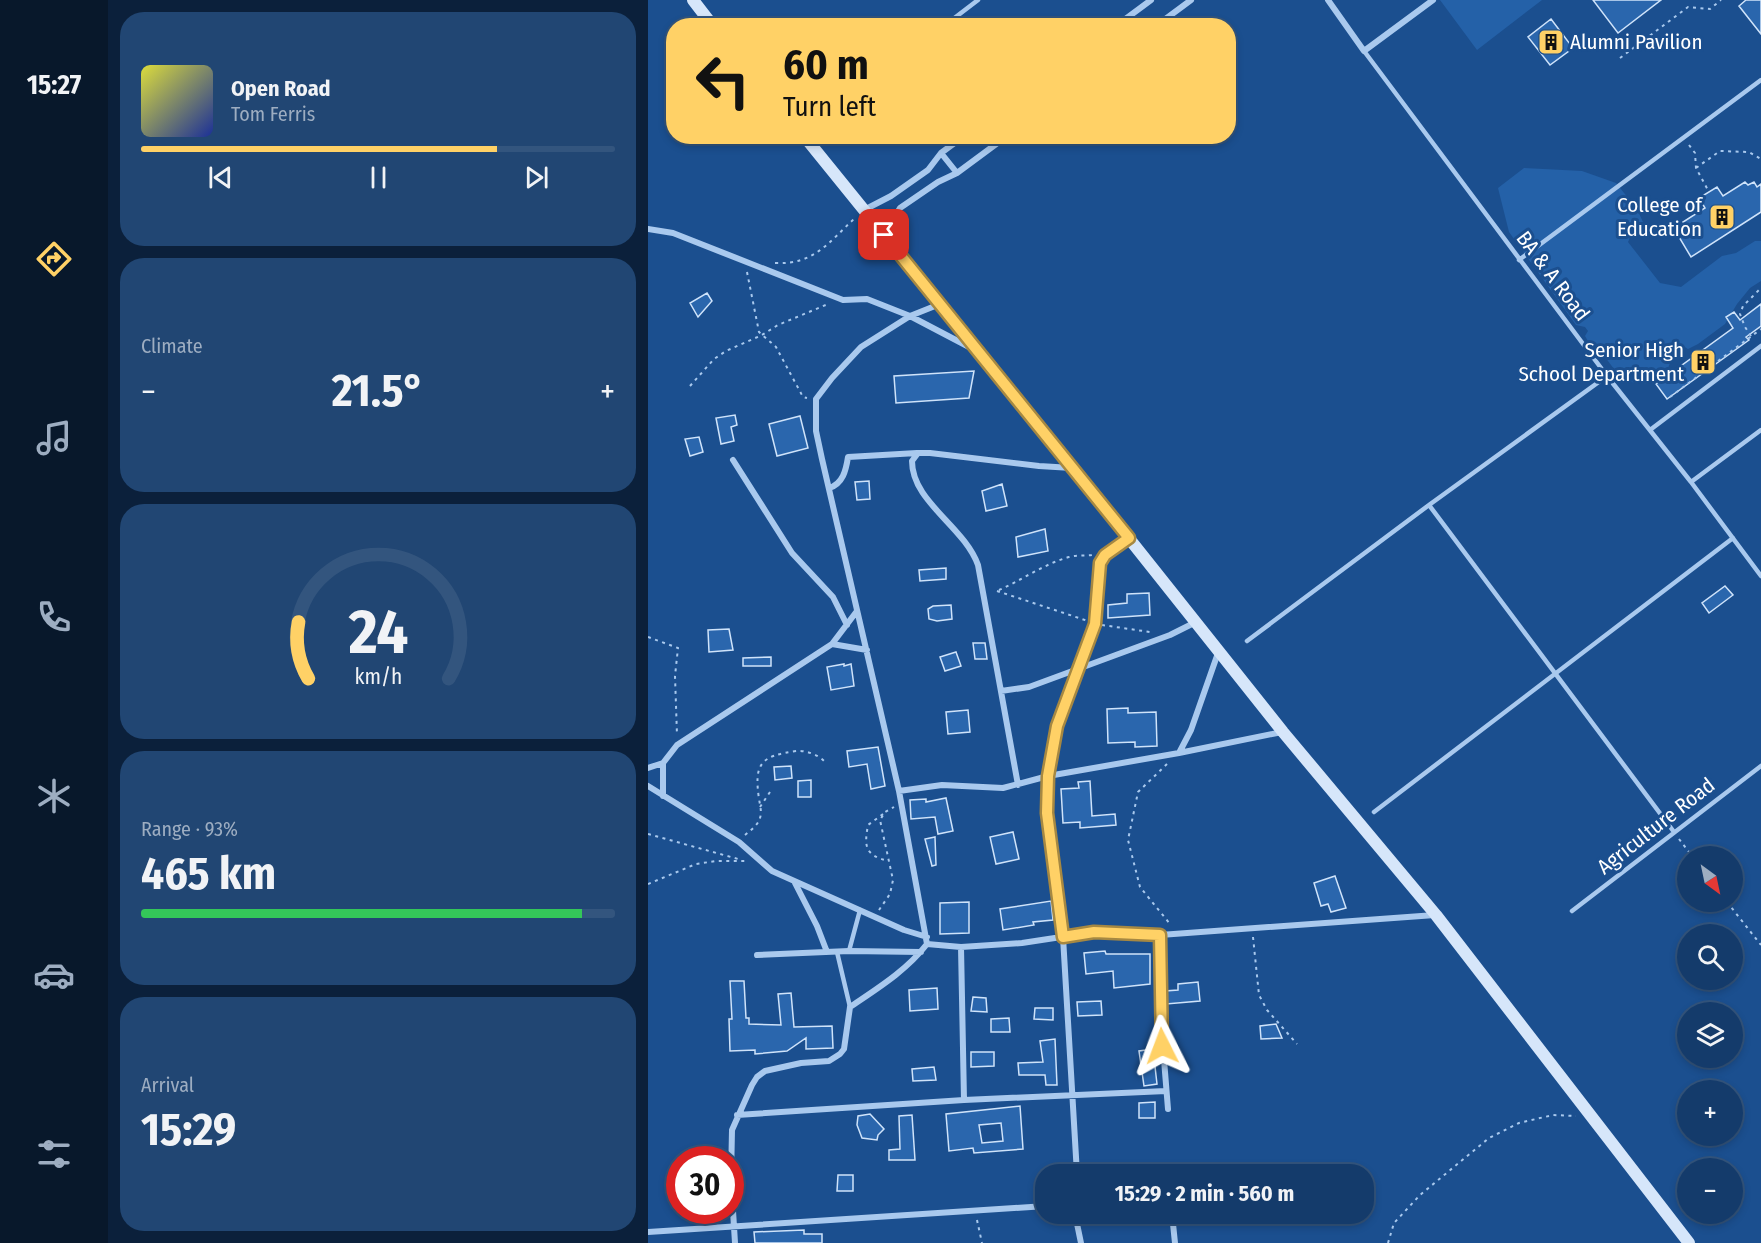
<!DOCTYPE html>
<html lang="en">
<head>
<meta charset="utf-8">
<style>
	:root { --surface:#143b6b; --page:#214673; --text:#f1f3f6; --muted:#9dadc1; --line:#33557e; --accent:#ffd166 }
	body { margin:0; font-family:"Fira Sans Condensed",sans-serif; background:var(--page); color:var(--text); height:100vh; display:flex; flex-direction:column; font-size:22px; white-space:nowrap }
	* { box-sizing:border-box; margin:0 }
	p { font-size:20px; color:var(--muted) }
	.icon { flex:none; width:33px; height:33px; fill:none; stroke:currentColor; stroke-width:2; stroke-linecap:round; stroke-linejoin:round }
	.map { position:relative; flex:1; overflow:hidden }
	.details { display:flex; flex-direction:column; gap:12px; padding:12px; background:#0b203b; width:540px }
	.details>* { flex:none }
	.guide { position:absolute; left:18px; top:18px; width:570px; height:126px; border-radius:24px; box-shadow:0 3px 9px #0003,0 0 0 2px var(--line); background:#ffd166; color:#111; overflow:hidden }
	.needle { width:39px; rotate:147deg }
	.tools { position:absolute; left:1029px; top:846px; display:grid; gap:12px }
	.tools a { display:grid; place-items:center; width:66px; height:66px; border-radius:50%; background:var(--surface); box-shadow:0 3px 9px #0003,0 0 0 2px var(--line); font-size:30px }
	.speed { position:absolute; left:18px; top:1146px; display:flex; gap:12px; font-size:30px; font-weight:700; text-align:center }
	.speed>* { display:grid; place-content:center; width:78px; height:78px; border-radius:50%; background:var(--surface); box-shadow:0 3px 9px #0003,0 0 0 2px var(--line); line-height:1 }
	.speed .limit { border:9px solid #d22; background:#fff; color:#111 }
	.pin { position:absolute; display:grid; place-items:center; width:51px; height:51px; color:#fff; margin:-26px; border-radius:12px; box-shadow:0 3px 9px #0006 }
	.me { position:absolute; width:66px; margin:-33px; rotate:357deg; stroke-linejoin:round; filter:drop-shadow(0 0 4px #0008) }
	.turn { display:flex; align-items:center; gap:21px; height:126px; padding:0 18px; font-size:27px }
	.turn .icon { width:78px; height:78px; stroke-width:2.5 }
	.turn b { display:block; font-size:42px; line-height:51px }
	.big { font-size:45px; font-weight:700; line-height:1.1 }
	.details .card { flex:1; display:flex; flex-direction:column; justify-content:center; gap:9px; min-width:0; padding:0 21px; border-radius:24px; background:var(--page) }
	.details .dial { align-items:center; gap:0 }
	.dial svg { height:156px; overflow:visible; fill:none; stroke:var(--line); stroke-width:7; stroke-linecap:round; text-anchor:middle }
	.dial text { fill:var(--text); stroke:none }
	.song { display:flex; align-items:center; gap:18px }
	.cover { width:72px; height:72px; border-radius:9px; background:linear-gradient(135deg,hsl(60 70% 55%),hsl(230 70% 35%)) }
	.played { height:6px; border-radius:3px; background:linear-gradient(90deg,var(--accent) 75%,var(--line) 75%) }
	.keys { display:flex; justify-content:space-around; direction:ltr }
	.heat { display:flex; justify-content:space-between; align-items:center; font-size:33px; direction:ltr }
	.charge { height:9px; border-radius:4px; background:linear-gradient(90deg,#34c759 93%,var(--line) 0) }
	.trip { position:absolute; left:387px; top:1164px; width:339px; height:60px; border-radius:24px; background:var(--surface); box-shadow:0 3px 9px #0003,0 0 0 2px var(--line); font-weight:700; line-height:60px; text-align:center }
	main { display:flex; flex:1; min-height:0 }
	.menu { display:flex; flex-direction:column; width:108px; justify-content:space-around; align-items:center; background:#08182b; color:var(--muted) }
	.menu .icon { width:42px; height:42px }
	.menu .current { color:var(--accent) }
	.menu b { font-size:27px; color:var(--text) }
	.map>svg:first-child { display:block }
	.green { fill:#2461a8 }
	.building { fill:#2a66ad; stroke:#cfe3fa; stroke-width:1.5; fill-rule:evenodd }
	.lines { fill:none; stroke-linecap:round; stroke-linejoin:round }
	.path { stroke:#a9c9ee; stroke-width:2; stroke-dasharray:3 4.5; stroke-linecap:butt }
	.lane { stroke:#a9c9ee; stroke-width:4.5 }
	.street { stroke:#a9c9ee; stroke-width:6 }
	.secondary { stroke:#d6e6fa; stroke-width:12 }
	.route-casing { stroke:#a68842; stroke-width:15 }
	.route { stroke:#ffd166; stroke-width:10 }
	.labels { text-anchor:middle; dominant-baseline:central; stroke-width:6; stroke-linejoin:round; paint-order:stroke }
	.poi-label { font-size:21px; fill:#fff; stroke:#1b4f8f; text-anchor:end }
	.street-label { font-size:21px; fill:#fff; stroke:#1b4f8f }
</style>
</head>
<body>
<main>
<nav class="menu">
<b>15:27</b>
<svg class="icon current" aria-label="directions" viewBox="0 0 24 24"><path d="M12 3l9 9-9 9-9-9zM9 14v-3h6M13 9l2 2-2 2"/></svg>
<svg class="icon" aria-label="music" viewBox="0 0 24 24"><path d="M9 18V5l10-2v13"/><circle cx="6" cy="18" r="3"/><circle cx="16" cy="16" r="3"/></svg>
<svg class="icon" aria-label="phone" viewBox="0 0 24 24"><path d="M5 4h4l2 5-3 2q2 4 5 5l2-3 5 2v4C11 20 4 13 5 4z"/></svg>
<svg class="icon" aria-label="climate" viewBox="0 0 24 24"><path d="M12 3v18M4 7l16 10M4 17L20 7"/></svg>
<svg class="icon" aria-label="car" viewBox="0 0 24 24"><path d="M5 17H2v-5l4-1 3-4h7l3 4 3 1v5h-3M9 17h6M6 11h13"/><circle cx="7" cy="17" r="2"/><circle cx="17" cy="17" r="2"/></svg>
<svg class="icon" aria-label="filters" viewBox="0 0 24 24"><path d="M4 7h16M4 17h16"/><circle cx="9" cy="7" r="2"/><circle cx="15" cy="17" r="2"/></svg>
</nav>
<section class="details">
<div class="card">
<div class="song"><i class="cover"></i><div><b>Open Road</b><p>Tom Ferris</p></div></div>
<div class="played"></div>
<div class="keys"><svg class="icon" aria-label="previous" viewBox="0 0 24 24"><path d="M18 5L8 12l10 7zM5 5v14"/></svg><svg class="icon" aria-label="pause" viewBox="0 0 24 24"><path d="M8 5v14M16 5v14"/></svg><svg class="icon" aria-label="next" viewBox="0 0 24 24"><path d="M6 5l10 7-10 7zM19 5v14"/></svg></div>
</div>
<div class="card"><p>Climate</p>
<div class="heat"><a>−</a><b class="big">21.5°</b><a>+</a></div>
</div>
<div class="card dial"><svg viewBox="0 0 100 80">
<path d="M14 69A42 42 0 1 1 86 69"/>
<path d="M14 69A42 42 0 0 1 9 40" stroke="#ffd166"/>
<text x="50" y="56" font-size="32" font-weight="700">24</text>
<text x="50" y="72" font-size="11">km/h</text>
</svg></div>
<div class="card"><p>Range · 93%</p><b class="big">465 km</b><div class="charge"></div></div>
<div class="card"><p>Arrival</p><b class="big">15:29</b></div>
</section>
<div class="map">
<svg width="1113" height="1243" viewBox="0 0 1113 1243">
	<rect width="100%" height="100%" fill="#1b4f8f"/>
	<path class="green" d="M792,0H894L829,50Z
		M876,168L934,171L968,183L989,209L995,222L987,227L980,242L1012,283L1033,287L1074,256L1088,253L1107,241H1113V281L1102,288L1089,304L1077,324L1050,344L1040,349L1035,346L1027,351L1020,368L999,384L975,381L948,345L941,343L937,336L940,331L937,327L928,325L861,232L850,188Z"/>
	<path class="building" d="M945,0H1013L970,33Z
		M1098,0H1113V34L1091,6Z
		M903,19L925,48L902,65L880,37Z
		M1097,182L1100,185L1106,182L1109,187L1113,184V212L1043,257L1031,237L1036,234L1033,229L1038,227L1035,222L1057,208L1051,198L1069,187L1075,196Z
		M59,293L64,301L50,317L42,303Z
		M1113,304V326L1098,337L1101,340L1019,399L1008,384L1085,328L1078,317L1086,312L1092,320Z
		M326,371L321,398L248,403L246,376Z
		M87,415L89,425L83,427L86,441L73,444L68,418Z
		M152,416L160,448L129,456L121,424Z
		M51,437L55,452L42,456L37,439Z
		M221,481L222,499L209,500L207,482Z
		M354,484L359,506L338,511L334,491Z
		M397,529L400,551L370,557L368,537Z
		M298,568V579L272,581L271,570Z
		M1077,586L1085,595L1061,613L1054,603Z
		M501,593L502,615L460,618V605L479,603V594Z
		M303,605L304,619L289,621L281,619L280,609L285,606Z
		M81,629L85,650L61,652L60,630Z
		M325,643H337L339,659H327Z
		M308,652L313,666L297,671L292,657Z
		M123,657V666H95V658Z
		M196,664V666L203,664L206,686L183,690L179,667Z
		M480,708V713L508,712L509,746L487,747V742L460,743L459,709Z
		M320,710L322,732L300,734L298,712Z
		M230,747L237,786L223,789L219,764L201,767L199,751Z
		M143,766L144,778L127,780L126,767Z
		M163,780V797H150V781Z
		M442,781L444,816L467,814L468,825L432,828V822L415,823L413,789L431,788L430,782Z
		M298,798L305,831L290,834L287,817L263,819L262,800L278,799V802Z
		M365,832L371,859L348,864L342,837Z
		M287,837L288,865L284,866L277,839Z
		M687,876L698,908L683,912L680,904L673,906L666,883Z
		M403,901L405,920L385,922L386,925L355,930L352,909Z
		M321,902V933L292,934V903Z
		M457,951L458,954H502V984L466,988L465,971L438,974L436,953Z
		M82,981H96L98,1018H101V1024L133,1025L130,994L143,993L146,1027L184,1026L185,1048L158,1049V1038L139,1051L107,1054V1050L82,1051L81,1019H84Z
		M550,982L552,1001L518,1004L517,991L530,990V984Z
		M289,988L290,1009L262,1011L261,990Z
		M325,997L338,998L339,1012L323,1011Z
		M453,1001L454,1015L430,1016L429,1002Z
		M387,1008H405V1020L386,1019Z
		M361,1018L362,1032H343V1019Z
		M628,1024L634,1038L613,1039L612,1026Z
		M407,1039L409,1085H398L397,1075H371L370,1063L395,1062L392,1041Z
		M505,1049L509,1084L496,1086L491,1051Z
		M323,1052H346V1066L323,1067Z
		M286,1067L288,1080L265,1081L264,1069Z
		M507,1102V1118H491V1103Z
		M372,1106L375,1149L326,1153L325,1148L301,1151L298,1114ZM353,1123L355,1141L334,1143L331,1125Z
		M222,1114L236,1129L230,1135L229,1140L214,1138L209,1125L210,1116Z
		M264,1115L267,1160H241V1150L252,1149L251,1116Z
		M190,1175H205V1191H189Z
		M156,1230V1234H174V1243H107L106,1232Z"/>
	<g class="lines">
		<path class="path" d="M972,58L1040,7L1062,9L1073,0
			M1041,145L1047,153L1048,168L1061,192
			M1048,168L1072,151L1101,152L1113,159
			M127,263C166,265 181,242 207,218
			M99,272L111,332L128,347L155,397L159,398
			M1103,336L1097,327L1092,314L1095,306L1113,288
			M42,386L66,359L78,351L114,335L130,325L180,304
			M1022,397L1113,329
			M351,590C374,580 396,564 421,557C429,555 437,556 445,555
			M349,591L440,621
			M454,625L502,632
			M0,637L30,648L27,676L29,735
			M519,764L490,792L480,840L492,887L522,924
			M112,807L122,792
			M235,814L220,825C216,847 217,855 240,861
			M0,834L90,859
			M97,835C103,830 110,825 112,818C114,812 112,805 111,799C106,764 112,756 148,751C158,750 171,755 177,762
			M1031,839L1044,856
			M0,884L48,864L68,861H98
			M1079,902L1113,945
			M231,910L242,894L245,880L232,820L237,812L246,807
			M605,937L611,995L619,1010L649,1044
			M329,1220L334,1243
			M740,1243L746,1223L772,1195L841,1138L871,1123L905,1115L928,1116"/>
		<path class="lane" d="M296,26L330,0
			M716,51L959,376L1043,482L1113,576
			M871,260L1113,80
			M1002,430L1113,346
			M1043,482L1113,430
			M781,505L1026,832
			M599,641L781,505L959,376
			M726,812L1085,538
			M924,911L1113,766
			M201,951L212,910
			M189,952L202,1007"/>
		<path class="street" d="M680,0L716,51L785,0
			M468,26L503,0
			M508,26L543,0
			M293,153L309,173
			M216,210L243,196L280,170L293,153L316,136
			M0,229L25,233L195,300L219,299L262,316L323,348
			M236,235L252,208L290,182L309,173L359,136
			M85,460L144,553L185,597L199,625
			M181,488C195,484 198,470 200,457L269,453
			M184,644L219,650
			M353,691L381,687L522,635L548,622
			M531,753L634,732
			M0,768L15,763L29,745L184,644L209,611
			M370,785L330,565C316,526 264,502 264,461L270,453H282L391,466L424,468
			M0,786L91,842L124,871L256,930L279,937
			M251,791L294,785L355,788L400,776L531,753L543,730L570,653
			M15,796V763
			M147,883L169,926L179,952
			M512,935V1010L520,1109
			M279,944L313,947L374,943L446,932L512,935L787,915
			M313,947L316,1100
			M109,955L201,951L273,952
			M89,1115L316,1100L518,1091
			M429,1174L415,937L399,813L400,776L409,726L447,624L452,563L457,554L481,539
			M427,1214L433,1243
			M524,1214L527,1243
			M0,1232L398,1206
			M87,1243L83,1178L84,1130L104,1085L109,1077L117,1071L153,1063L181,1061L192,1054L196,1049L202,1007C230,988 258,971 279,944L251,791L174,459L168,431V399L184,378L213,347L262,316L292,304"/>
		<path class="secondary" d="M45,0L65,26
			M156,136L425,468L635,732L788,915L1041,1243"/>
	</g>
	<g class="lines">
		<g class="route-casing">
			<path id="route" d="M236,235L481,538L457,555L452,563L447,624L409,726L400,776L399,813L415,937L446,932L512,935L514,1046"/>
		</g>
		<use href="#route" class="route"/>
	</g>
	<defs>
		<g id="building-square" transform="scale(1.35)"><rect x="-9" y="-9" width="18" height="18" rx="4" fill="#ffd166" stroke="#1b4f8f"/><path d="M-4-6H4V6H1V3H-1V6H-4ZM-2.5-4.3h1.7v1.8h-1.7ZM.8-4.3h1.7v1.8H.8ZM-2.5-1h1.7V.8h-1.7ZM.8-1h1.7V.8H.8Z" fill="#111"/></g>
	</defs>
	<g fill-rule="evenodd">
		<use href="#building-square" x="903" y="42"/>
		<use href="#building-square" x="1074" y="217"/>
		<use href="#building-square" x="1055" y="362"/>
	</g>
	<g class="labels">
		<g class="poi-label">
			<text x="922" y="42" text-anchor="start">Alumni Pavilion</text>
			<text x="1054" y="205">College of<tspan x="1054" dy="24">Education</tspan></text>
			<text x="1036" y="350">Senior High<tspan x="1036" dy="24">School Department</tspan></text>
		</g>
		<g class="street-label">
			<text transform="translate(905 276) rotate(53)">BA &amp; A Road</text>
			<text transform="translate(1008 826) rotate(-38)">Agriculture Road</text>
		</g>
	</g>
</svg>
<div class="tools">
<a><svg class="needle" viewBox="-14 -14 28 28"><path d="M0-13l5 13h-10z" fill="#e53935"/><path d="M0 13l5-13h-10z" fill="#9dadc1"/></svg></a>
<a><svg class="icon" aria-label="search" viewBox="0 0 24 24"><circle cx="10" cy="10" r="6"/><path d="M15 15l6 6"/></svg></a>
<a><svg class="icon" aria-label="layers" viewBox="0 0 24 24"><path d="M12 4l9 5-9 5-9-5zM3 14l9 5 9-5"/></svg></a>
<a>+</a>
<a>−</a>
</div>
<div class="speed"><div class="limit">30</div></div>
<div class="pin" style="left:236px;top:235px;background:#d93025"><svg class="icon" aria-label="arrive" viewBox="0 0 24 24"><path d="M6 21V4h12l-3 4 3 4H6"/></svg></div>
<svg class="me" style="left:514px;top:1046px" viewBox="-20 -20 40 40"><path d="M0-17L14 15 0 8-14 15z" fill="#ffd166" stroke="#fff" stroke-width="4"/></svg>
<div class="trip">15:29 · 2 min · 560 m</div>
<div class="guide">
<div class="turn"><svg class="icon" aria-label="left" viewBox="0 0 24 24"><path d="M17 20v-9H6M10 6l-5 5 5 5"/></svg><div><b>60 m</b>Turn left</div></div>
</div>
</div>
</main>
</body>
</html>
